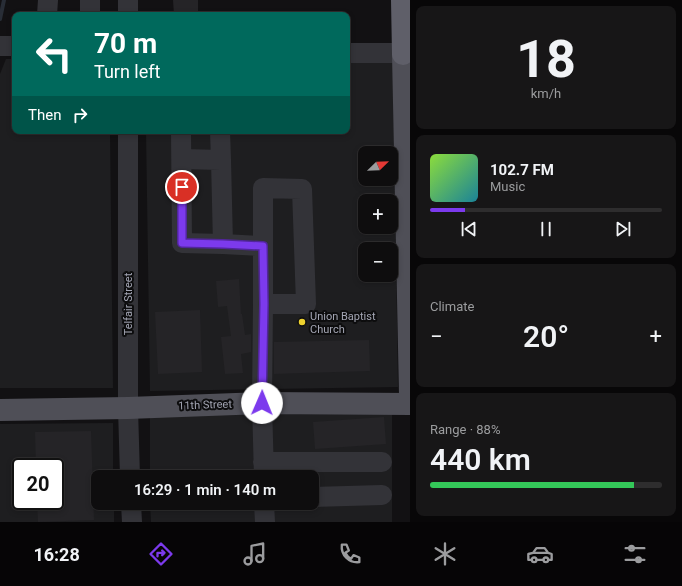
<!DOCTYPE html>
<html lang="en">
<head>
<meta charset="utf-8">
<style>
	:root { --surface:#0e0d0e; --page:#171617; --text:#f1f3f6; --muted:#9b9c9e; --line:#2e2d2e; --accent:#7c3aed }
	body { margin:0; font-family:Roboto,sans-serif; background:var(--page); color:var(--text); height:100vh; display:flex; flex-direction:column; font-size:15px; white-space:nowrap }
	* { box-sizing:border-box; margin:0 }
	p { font-size:13px; color:var(--muted) }
	.icon { flex:none; width:22px; height:22px; fill:none; stroke:currentColor; stroke-width:2; stroke-linecap:round; stroke-linejoin:round }
	.map { position:relative; flex:1; overflow:hidden }
	.details { display:flex; flex-direction:column; gap:6px; padding:6px; background:#080708; width:272px }
	.details>* { flex:none }
	.banner { position:absolute; left:12px; top:12px; width:338px; height:122px; border-radius:8px; box-shadow:0 2px 6px #0003,0 0 0 1px var(--line); background:#00695c; color:#fff; overflow:hidden }
	.needle { width:26px; rotate:67deg }
	.fabs { position:absolute; left:358px; top:146px; display:grid; gap:8px }
	.fabs a { display:grid; place-items:center; width:40px; height:40px; border-radius:8px; background:var(--surface); box-shadow:0 2px 6px #0003,0 0 0 1px var(--line); font-size:20px }
	.speed { position:absolute; left:12px; top:458px; display:flex; gap:8px; font-size:20px; font-weight:700; text-align:center }
	.speed>* { display:grid; place-content:center; width:52px; height:52px; border-radius:50%; background:var(--surface); box-shadow:0 2px 6px #0003,0 0 0 1px var(--line); line-height:1 }
	.speed .limit { border:2px solid #111; border-radius:6px; background:#fff; color:#111 }
	.pin { position:absolute; display:grid; place-items:center; width:34px; height:34px; color:#fff; margin:-17px; border:2px solid #fff; border-radius:50%; box-shadow:0 1px 4px #0007 }
	.me { position:absolute; width:44px; margin:-22px; rotate:1deg; stroke-linejoin:round; filter:drop-shadow(0 0 3px #0008) }
	.turn { display:flex; align-items:center; gap:14px; height:84px; padding:0 16px; font-size:18px }
	.turn .icon { width:52px; height:52px; stroke-width:2.5 }
	.turn b { display:block; font-size:28px; line-height:34px }
	.then { display:flex; align-items:center; height:38px; padding:0 16px; background:#0003; gap:8px; font-size:15px }
	.big { font-size:30px; font-weight:600; line-height:1.1 }
	.details .tile { flex:1; display:flex; flex-direction:column; justify-content:center; gap:6px; min-width:0; padding:0 14px; border-radius:8px; background:var(--page) }
	.details .dial { align-items:center; gap:0 }
	.dial b { font-size:52px; line-height:1 }
	.song { display:flex; align-items:center; gap:12px }
	.cover { width:48px; height:48px; border-radius:6px; background:linear-gradient(135deg,hsl(90 70% 55%),hsl(190 70% 35%)) }
	.played { height:4px; border-radius:2px; background:linear-gradient(90deg,var(--accent) 15%,var(--line) 15%) }
	.keys { display:flex; justify-content:space-around; direction:ltr }
	.heat { display:flex; justify-content:space-between; align-items:center; font-size:22px; direction:ltr }
	.charge { height:6px; border-radius:3px; background:linear-gradient(90deg,#34c759 88%,var(--line) 0) }
	.trip { position:absolute; left:91px; top:470px; width:228px; height:40px; border-radius:8px; background:var(--surface); box-shadow:0 2px 6px #0003,0 0 0 1px var(--line); font-weight:600; line-height:40px; text-align:center }
	.tabs { display:flex; height:64px; justify-content:space-around; align-items:center; background:#060506; color:var(--muted) }
	.tabs .icon { width:28px; height:28px }
	.tabs .selected { color:var(--accent) }
	.tabs b { font-size:18px; color:var(--text) }
	main { display:flex; flex:1; min-height:0 }
	.map>svg:first-child { display:block }
	.built { fill:#1e1e20; fill-rule:evenodd }
	.lines { fill:none; stroke-linecap:round; stroke-linejoin:round }
	.stream { stroke:#282d36; stroke-width:4 }
	.building { fill:#252427 }
	.minor { stroke:#333338; stroke-width:20 }
	.major { stroke:#4f4f57; stroke-width:22 }
	.highway { stroke:#5f5f69; stroke-width:22 }
	.route-casing { stroke:#51269a; stroke-width:10 }
	.route { stroke:#7c3aed; stroke-width:7 }
	.poi-dot { fill:#eed22f; stroke:#0d0d0e; stroke-width:1.5 }
	.labels { text-anchor:middle; dominant-baseline:central; stroke-width:4; stroke-linejoin:round; paint-order:stroke }
	.street-label { font-size:11px; fill:#a3a5b3; stroke:#0d0d0e }
	.poi-label { font-size:11px; fill:#a3a5b3; stroke:#0d0d0e; text-anchor:start }
</style>
</head>
<body>
<main>
<div class="map">
<svg width="410" height="522" viewBox="0 0 410 522">
	<rect width="100%" height="100%" fill="#121113"/>
	<path class="built" d="M6,59H15V131H110L113,388H0V74Z
		M347,62H393L398,387L150,391L146,131H347ZM365,153H391V179H365ZM365,201H391V227H365ZM365,249H391V275H365Z
		M392,413V522H151L150,503H312V477H150V415Z
		M113,423V477H98V503H114V522H0V424ZM21,467H55V501H21Z"/>
	<g class="lines">
		<path class="stream" d="M0,19L4,0"/>
	</g>
	<path class="building" d="M173,0H198V15H174Z
		M239,279L241,314H242L245,335L251,334V352L241,354L243,373L225,374L221,337L231,336L227,306L218,307L216,281Z
		M200,310L202,372L158,374L155,312Z
		M369,340L370,371L302,373L274,374V342Z
		M384,417L386,444L315,449L313,422Z
		M91,431L94,520L38,522L37,501H55V467H36L35,432Z"/>
	<g class="lines">
		<path class="minor" d="M128,0V15
			M47,15L48,0
			M90,15V0
			M0,46H15
			M347,53H410
			M128,131V408L130,477
			M181,131L182,243L223,244L263,246
			M220,131L221,160L223,244
			M182,159L221,160
			M263,304H306L302,189L263,188V304L262,403L264,477
			M263,462H382
			M312,497L382,495
			M131,503L132,522
			M264,503L265,522"/>
		<path class="major" d="M403,54L410,395
			M0,410L128,408L262,403L410,404"/>
		<path class="highway" d="M402,0L403,54"/>
	</g>
	<g class="lines">
		<g class="route-casing">
			<path id="route" d="M182,187V243L223,244L263,246L264,304L262,403"/>
		</g>
		<use href="#route" class="route"/>
	</g>
	<circle class="poi-dot" cx="302" cy="322" r="4"/>
	<g class="labels">
		<g class="street-label">
			<text transform="translate(128 304) rotate(-90)">Telfair Street</text>
			<text transform="translate(205 405) rotate(-2)">11th Street</text>
		</g>
		<g class="poi-label">
			<text x="310" y="316">Union Baptist<tspan x="310" dy="13">Church</tspan></text>
		</g>
	</g>
</svg>
<div class="fabs">
<a><svg class="needle" viewBox="-14 -14 28 28"><path d="M0-13l5 13h-10z" fill="#e53935"/><path d="M0 13l5-13h-10z" fill="#9b9c9e"/></svg></a>
<a>+</a>
<a>−</a>
</div>
<div class="speed"><div class="limit">20</div></div>
<div class="pin" style="left:182px;top:187px;background:#d93025"><svg class="icon" aria-label="arrive" viewBox="0 0 24 24"><path d="M6 21V4h12l-3 4 3 4H6"/></svg></div>
<svg class="me" style="left:262px;top:403px" viewBox="-20 -20 40 40"><circle r="19" fill="#fff"/><path d="M0-13L10 11 0 6-10 11z" fill="#7c3aed"/></svg>
<div class="trip">16:29 · 1 min · 140 m</div>
<div class="banner">
<div class="turn"><svg class="icon" aria-label="left" viewBox="0 0 24 24"><path d="M17 20v-9H6M10 6l-5 5 5 5"/></svg><div><b>70 m</b>Turn left</div></div>
<div class="then">Then<svg class="icon" aria-label="right" viewBox="0 0 24 24"><path d="M7 20v-9h11M14 6l5 5-5 5"/></svg></div>
</div>
</div>
<section class="details">
<div class="tile dial"><b>18</b><p>km/h</p></div>
<div class="tile">
<div class="song"><i class="cover"></i><div><b>102.7 FM</b><p>Music</p></div></div>
<div class="played"></div>
<div class="keys"><svg class="icon" aria-label="previous" viewBox="0 0 24 24"><path d="M18 5L8 12l10 7zM5 5v14"/></svg><svg class="icon" aria-label="pause" viewBox="0 0 24 24"><path d="M8 5v14M16 5v14"/></svg><svg class="icon" aria-label="next" viewBox="0 0 24 24"><path d="M6 5l10 7-10 7zM19 5v14"/></svg></div>
</div>
<div class="tile"><p>Climate</p>
<div class="heat"><a>−</a><b class="big">20°</b><a>+</a></div>
</div>
<div class="tile"><p>Range · 88%</p><b class="big">440 km</b><div class="charge"></div></div>
</section>
</main>
<nav class="tabs">
<b>16:28</b>
<svg class="icon selected" aria-label="directions" viewBox="0 0 24 24"><path d="M12 3l9 9-9 9-9-9zM9 14v-3h6M13 9l2 2-2 2"/></svg>
<svg class="icon" aria-label="music" viewBox="0 0 24 24"><path d="M9 18V5l10-2v13"/><circle cx="6" cy="18" r="3"/><circle cx="16" cy="16" r="3"/></svg>
<svg class="icon" aria-label="phone" viewBox="0 0 24 24"><path d="M5 4h4l2 5-3 2q2 4 5 5l2-3 5 2v4C11 20 4 13 5 4z"/></svg>
<svg class="icon" aria-label="climate" viewBox="0 0 24 24"><path d="M12 3v18M4 7l16 10M4 17L20 7"/></svg>
<svg class="icon" aria-label="car" viewBox="0 0 24 24"><path d="M5 17H2v-5l4-1 3-4h7l3 4 3 1v5h-3M9 17h6M6 11h13"/><circle cx="7" cy="17" r="2"/><circle cx="17" cy="17" r="2"/></svg>
<svg class="icon" aria-label="filters" viewBox="0 0 24 24"><path d="M4 7h16M4 17h16"/><circle cx="9" cy="7" r="2"/><circle cx="15" cy="17" r="2"/></svg>
</nav>
</body>
</html>
